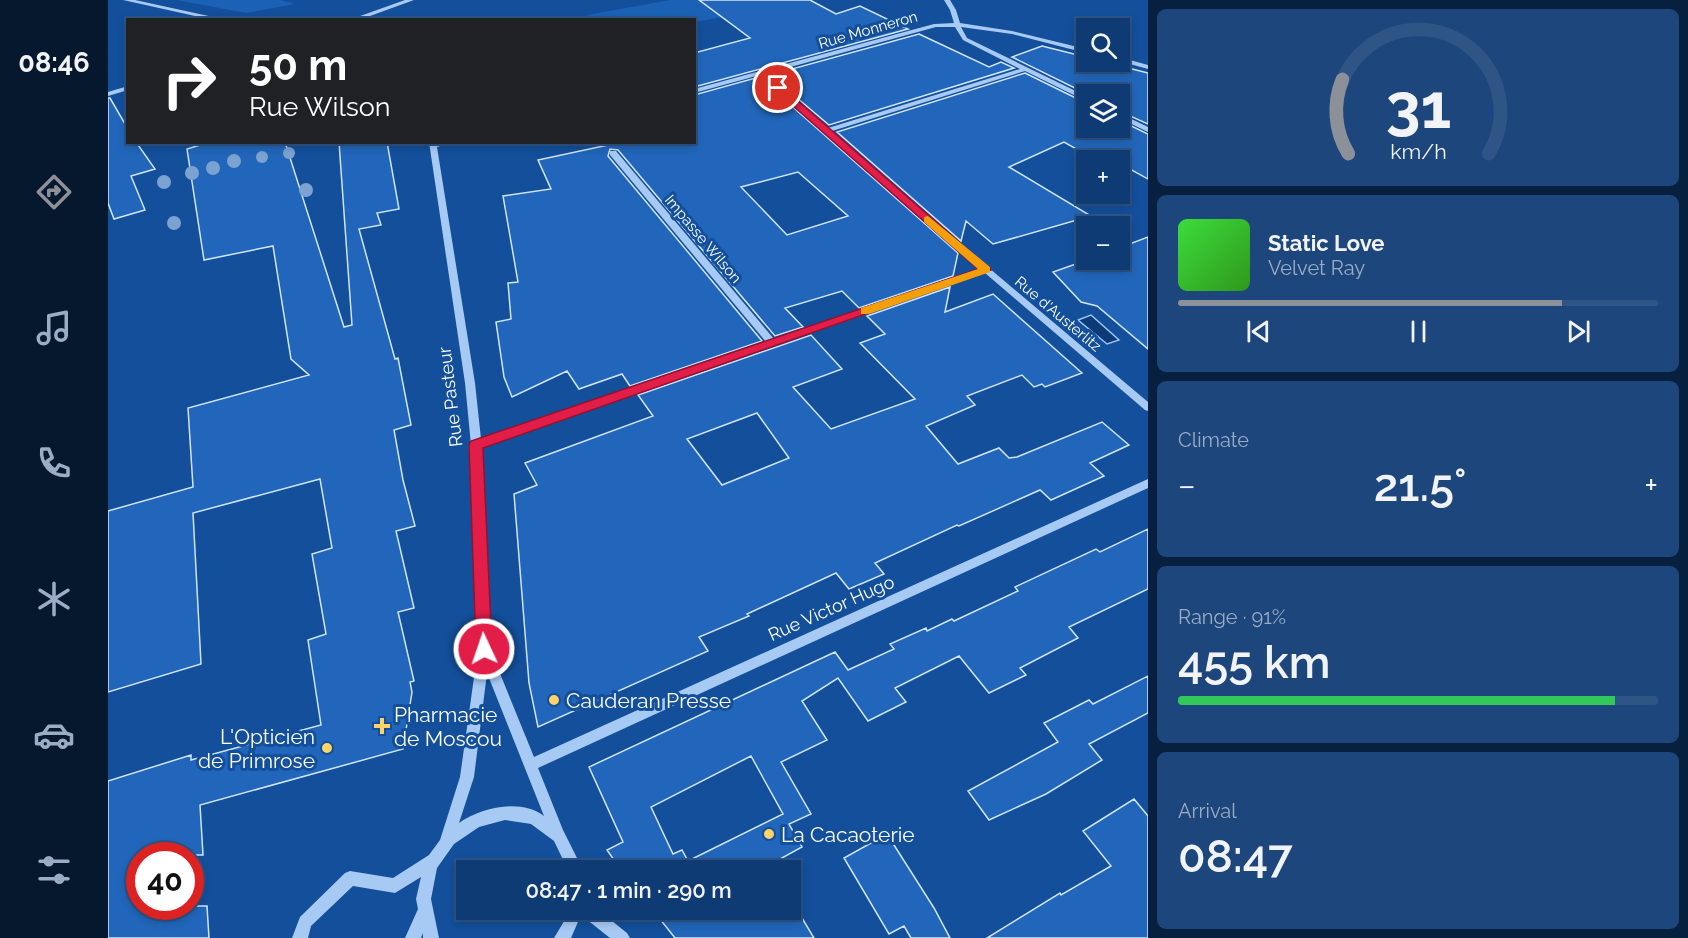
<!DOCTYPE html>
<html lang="en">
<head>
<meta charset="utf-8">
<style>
	:root { --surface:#0e3b74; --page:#1c467c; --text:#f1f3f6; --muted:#9badc5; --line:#2e5586; --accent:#8c9099 }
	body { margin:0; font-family:Raleway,sans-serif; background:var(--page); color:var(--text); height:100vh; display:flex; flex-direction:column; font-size:22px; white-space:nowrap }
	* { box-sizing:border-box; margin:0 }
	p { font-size:20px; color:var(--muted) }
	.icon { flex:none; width:33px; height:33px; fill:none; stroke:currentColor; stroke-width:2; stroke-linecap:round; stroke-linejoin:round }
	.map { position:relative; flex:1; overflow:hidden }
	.drawer { display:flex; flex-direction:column; gap:9px; padding:9px; background:#082040; width:540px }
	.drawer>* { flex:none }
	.hud { position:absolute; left:18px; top:18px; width:570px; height:126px; border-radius:0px; box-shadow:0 3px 9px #0003,0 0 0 2px var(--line); background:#202124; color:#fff; overflow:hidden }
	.tools { position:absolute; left:968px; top:18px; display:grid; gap:12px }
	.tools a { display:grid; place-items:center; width:54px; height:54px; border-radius:0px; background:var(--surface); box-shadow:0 3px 9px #0003,0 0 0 2px var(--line); font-size:30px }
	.speed { position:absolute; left:18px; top:842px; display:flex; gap:12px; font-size:30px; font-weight:700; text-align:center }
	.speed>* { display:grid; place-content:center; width:78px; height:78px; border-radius:50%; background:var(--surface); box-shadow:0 3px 9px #0003,0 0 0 2px var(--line); line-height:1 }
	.speed .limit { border:9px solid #d22; background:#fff; color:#111 }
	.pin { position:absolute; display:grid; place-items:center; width:51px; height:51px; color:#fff; margin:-26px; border:3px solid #fff; border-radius:50%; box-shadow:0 2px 6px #0007 }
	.me { position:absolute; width:66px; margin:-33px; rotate:357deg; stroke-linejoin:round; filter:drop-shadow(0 0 4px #0008) }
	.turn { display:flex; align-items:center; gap:21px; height:126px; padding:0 24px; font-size:27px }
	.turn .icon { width:78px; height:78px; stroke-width:2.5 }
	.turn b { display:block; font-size:42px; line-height:51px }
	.big { font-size:45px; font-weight:600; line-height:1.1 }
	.drawer .card { flex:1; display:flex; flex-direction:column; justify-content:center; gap:9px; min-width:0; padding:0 21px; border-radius:9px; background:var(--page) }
	.drawer .dial { align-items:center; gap:0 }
	.dial svg { height:156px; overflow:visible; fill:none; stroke:var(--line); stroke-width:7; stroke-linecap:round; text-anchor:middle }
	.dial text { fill:var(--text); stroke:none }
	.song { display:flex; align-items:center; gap:18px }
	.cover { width:72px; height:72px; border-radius:9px; background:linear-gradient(135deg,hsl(120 70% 55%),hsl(110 70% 35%)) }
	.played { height:6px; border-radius:3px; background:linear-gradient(90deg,var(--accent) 80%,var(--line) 80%) }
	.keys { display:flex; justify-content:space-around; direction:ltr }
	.heat { display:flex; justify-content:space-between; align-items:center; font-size:33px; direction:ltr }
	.charge { height:9px; border-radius:4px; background:linear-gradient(90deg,#34c759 91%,var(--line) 0) }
	.trip { position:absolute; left:348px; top:860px; width:345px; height:60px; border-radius:0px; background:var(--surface); box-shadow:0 3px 9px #0003,0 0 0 2px var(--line); font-weight:600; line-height:60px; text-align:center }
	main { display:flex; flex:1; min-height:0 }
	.tabs { display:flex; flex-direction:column; width:108px; justify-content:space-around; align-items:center; background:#06182e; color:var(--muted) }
	.tabs .icon { width:42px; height:42px }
	.tabs .selected { color:var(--accent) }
	.tabs b { font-size:27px; color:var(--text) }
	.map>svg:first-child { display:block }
	.green { fill:#1b61b5 }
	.water { fill:#0b3a77; stroke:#99c5f7; stroke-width:1.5 }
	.building { fill:#2166ba; stroke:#d0e5fd; stroke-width:1.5; fill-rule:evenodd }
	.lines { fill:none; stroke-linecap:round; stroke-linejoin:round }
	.minor { fill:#a7caf4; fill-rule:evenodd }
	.tree { fill:#7ba2d1 }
	.route { fill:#e11d48; stroke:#92132f; stroke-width:1.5 }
	.slow { fill:#f59e0b }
	.poi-dot { fill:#ffd36a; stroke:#134f9b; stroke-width:2 }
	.labels { text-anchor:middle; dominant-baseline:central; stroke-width:6; stroke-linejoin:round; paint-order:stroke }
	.far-street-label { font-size:15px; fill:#fff; stroke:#134f9b }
	.street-label { font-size:18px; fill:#fff; stroke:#134f9b }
	.near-poi-label { font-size:21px; fill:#fff; stroke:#134f9b; text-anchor:start }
</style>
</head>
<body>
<main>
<nav class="tabs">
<b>08:46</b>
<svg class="icon selected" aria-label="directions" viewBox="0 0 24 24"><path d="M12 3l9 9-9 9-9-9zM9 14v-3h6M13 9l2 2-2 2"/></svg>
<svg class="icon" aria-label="music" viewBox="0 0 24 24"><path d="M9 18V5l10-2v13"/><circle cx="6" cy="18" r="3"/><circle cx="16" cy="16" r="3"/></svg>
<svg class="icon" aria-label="phone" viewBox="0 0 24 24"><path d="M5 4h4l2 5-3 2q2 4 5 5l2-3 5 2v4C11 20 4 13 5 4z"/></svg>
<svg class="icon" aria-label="climate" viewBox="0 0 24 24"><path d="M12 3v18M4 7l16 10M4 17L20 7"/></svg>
<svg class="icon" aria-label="car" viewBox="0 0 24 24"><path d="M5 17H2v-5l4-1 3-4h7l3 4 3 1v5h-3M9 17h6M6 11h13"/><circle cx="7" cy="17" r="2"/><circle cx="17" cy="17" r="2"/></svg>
<svg class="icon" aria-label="filters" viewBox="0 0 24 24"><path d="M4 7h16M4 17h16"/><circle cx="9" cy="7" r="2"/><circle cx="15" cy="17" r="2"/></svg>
</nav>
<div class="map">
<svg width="1040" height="938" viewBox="0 0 1040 938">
	<rect width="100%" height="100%" fill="#134f9b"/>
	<path class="green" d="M68,0H173L187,4L138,13Z
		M562,0H642L615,17L587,22L586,20L483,19L479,15Z"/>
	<path class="water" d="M983,315L1011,340L999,344L970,320Z"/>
	<path class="building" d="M591,0H702L728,14L752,6L800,29L586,87V53L642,38Z
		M811,34L881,67L893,62L906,68L721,125L662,75Z
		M934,46L978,57V62H997L1040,73V124L1011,111V94H979L904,57Z
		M917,73L978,103V128H1011V120L1040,134V179L1011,163V149L988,160L956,142L901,167L983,216L885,244L858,221L853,241L729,132Z
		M651,77L850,253L845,276L751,308L734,291L677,308L695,327L667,336L510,150L502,149L500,156L654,341L522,386L514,374L471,389L459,371L404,397L396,377L388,322L403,319L400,283L410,282L395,196L443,189L430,160L514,142H586V95ZM690,172L740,216L679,235L633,187Z
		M0,98H2L20,129V142H28L47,169L23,176L37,210L6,219L0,203Z
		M102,142H177L236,327L244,325L231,142H279L291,209L269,213L273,225L251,229L287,359L290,358L303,425L286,430L295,480L307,526L288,531L306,608L290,612L306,681L302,682L304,692L295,749L92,805L95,855H32V906H99L101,938H0V781L83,755V760L213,725L200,640L218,634L204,554L224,548L212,479L85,513L93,664L0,692V511L85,487L80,408L201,375L183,359L165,246L96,260L79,149Z
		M1040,237V349L989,306L973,302L945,272L979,260H1011V248Z
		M842,287L837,312L885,294L974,373L937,387L934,384L926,387L914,375L859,396L867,405L818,426L850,464L891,448L901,458L909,457L994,422L1021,445L982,463L996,476L943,500L932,490L851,526L849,525L767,563L776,574L741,589L728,573L639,614L641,616L591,637L600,651L430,727L421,683L406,494L429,485L417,463L545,416L530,395L703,335L734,369L685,387L723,429L807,399L752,343L777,334L759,316ZM649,413L681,458L614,485L579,439Z
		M1040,529V589L961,627L970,638L912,668L918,675L881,693L851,656L787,688L798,702L760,721L730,678L694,701L719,740L673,762L703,814L681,824L694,847L663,864L667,870H513L499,850L515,842L481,767L727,652L740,670L786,649L782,644L818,628L819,631L844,619L846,621L910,591L907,587L988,549L992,552ZM643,756L675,814L580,861L574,850L565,854L543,807Z
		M1040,676V713L981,744L994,760L938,794L881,820L860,791L950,742L936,723L981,700L985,704Z
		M1026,799L1040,816V938H879L952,893L953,895L1003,866L975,831Z
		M779,834L826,908L842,938H803L796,926L781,934L736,858Z
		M682,898L706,938H567L544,909H682Z"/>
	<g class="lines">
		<path class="minor" d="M15,0H27L119,20H105Z
			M297,0H306L251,20H241Z
			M836,0H842L848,10L852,23L904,31L978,49V53L904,34L853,27L859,38L978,96V101L917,71L724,131L881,268L1040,402V411L1037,410L877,273L373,447L382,649L426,757L1040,479V488L430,768L455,830L475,870H460L446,841L423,824L397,820L371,827L346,844L329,868L323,899L331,938H315V933L313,938H297L310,909L308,899L313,877L287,893L245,886L203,926L200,938H184L192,917L237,873L242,871L285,878L321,855L332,840L352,777L370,649L363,445L357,383L321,142H347L329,147L367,383L373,439L658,342L502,155V151H508L666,339L872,269L652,75L586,93V89L826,24L846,23L842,10ZM828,27H847L855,40L912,69L720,128L657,74ZM379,673L436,816C412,798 373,808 351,823L366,777Z
			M1011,57L1040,65V69L1011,61Z
			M20,86V90L0,96V92Z
			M1011,113L1040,127V132L1011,118Z
			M460,909H489L519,933L522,938H502L473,915L463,938H446L455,923Z"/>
	</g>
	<g class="tree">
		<circle cx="181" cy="153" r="6"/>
		<circle cx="154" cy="157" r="6"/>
		<circle cx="126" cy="161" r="7"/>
		<circle cx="105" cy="168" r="7"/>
		<circle cx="84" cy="173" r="7"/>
		<circle cx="56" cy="182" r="7"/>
		<circle cx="198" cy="190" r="7"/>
		<circle cx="66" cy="223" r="7"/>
	</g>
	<path class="route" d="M667,86H673L883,270L375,448L384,649L382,654L376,656L370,654L368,649L361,445L363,441L870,269L667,90Z"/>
	<path class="slow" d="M820,216L882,267V272L761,314H753V308L870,269L816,222V217Z"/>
	<g class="poi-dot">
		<circle cx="446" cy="700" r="6"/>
		<path d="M271 717h6v6h6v6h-6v6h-6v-6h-6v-6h6z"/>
		<circle cx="219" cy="748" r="6"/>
		<circle cx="661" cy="834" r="6"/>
	</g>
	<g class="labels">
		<g class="far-street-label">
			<text transform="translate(760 30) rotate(-16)">Rue Monneron</text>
			<text transform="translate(595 239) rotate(50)">Impasse Wilson</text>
			<text transform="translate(950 314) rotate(40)">Rue d'Austerlitz</text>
		</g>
		<g class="street-label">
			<text transform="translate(342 397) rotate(-97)">Rue Pasteur</text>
			<text transform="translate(723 608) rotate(-24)">Rue Victor Hugo</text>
		</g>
		<g class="near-poi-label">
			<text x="458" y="700">Cauderan Presse</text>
			<text x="286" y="714">Pharmacie<tspan x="286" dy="24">de Moscou</tspan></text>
			<text x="207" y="736" text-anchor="end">L'Opticien<tspan x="207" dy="24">de Primrose</tspan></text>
			<text x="673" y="834">La Cacaoterie</text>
		</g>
	</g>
</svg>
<div class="tools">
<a><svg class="icon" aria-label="search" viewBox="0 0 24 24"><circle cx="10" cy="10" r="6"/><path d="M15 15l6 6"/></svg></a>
<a><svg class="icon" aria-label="layers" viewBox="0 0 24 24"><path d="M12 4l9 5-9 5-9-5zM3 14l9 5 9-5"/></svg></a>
<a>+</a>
<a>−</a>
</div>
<div class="speed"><div class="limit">40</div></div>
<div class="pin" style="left:670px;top:88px;background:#d93025"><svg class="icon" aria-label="arrive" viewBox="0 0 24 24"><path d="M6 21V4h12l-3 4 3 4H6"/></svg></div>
<svg class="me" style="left:376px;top:649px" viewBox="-20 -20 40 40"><circle r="17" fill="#e11d48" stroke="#fff" stroke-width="3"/><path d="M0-11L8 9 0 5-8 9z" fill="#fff"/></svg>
<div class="trip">08:47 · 1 min · 290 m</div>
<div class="hud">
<div class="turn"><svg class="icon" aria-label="right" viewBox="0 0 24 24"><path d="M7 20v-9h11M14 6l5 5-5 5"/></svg><div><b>50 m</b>Rue Wilson</div></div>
</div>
</div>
<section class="drawer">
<div class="card dial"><svg viewBox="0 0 100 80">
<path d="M14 69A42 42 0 1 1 86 69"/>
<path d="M14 69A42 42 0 0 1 11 31" stroke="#8c9099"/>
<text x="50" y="56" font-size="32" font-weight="700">31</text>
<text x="50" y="72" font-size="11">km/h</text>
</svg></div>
<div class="card">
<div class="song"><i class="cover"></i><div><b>Static Love</b><p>Velvet Ray</p></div></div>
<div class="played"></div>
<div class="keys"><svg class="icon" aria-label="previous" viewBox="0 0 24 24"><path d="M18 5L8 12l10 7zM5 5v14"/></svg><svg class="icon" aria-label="pause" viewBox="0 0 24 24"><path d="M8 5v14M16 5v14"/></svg><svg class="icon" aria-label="next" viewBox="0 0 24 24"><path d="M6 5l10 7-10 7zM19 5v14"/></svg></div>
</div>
<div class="card"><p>Climate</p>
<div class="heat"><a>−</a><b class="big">21.5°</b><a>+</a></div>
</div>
<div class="card"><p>Range · 91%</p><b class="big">455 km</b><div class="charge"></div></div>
<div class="card"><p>Arrival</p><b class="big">08:47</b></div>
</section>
</main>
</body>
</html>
